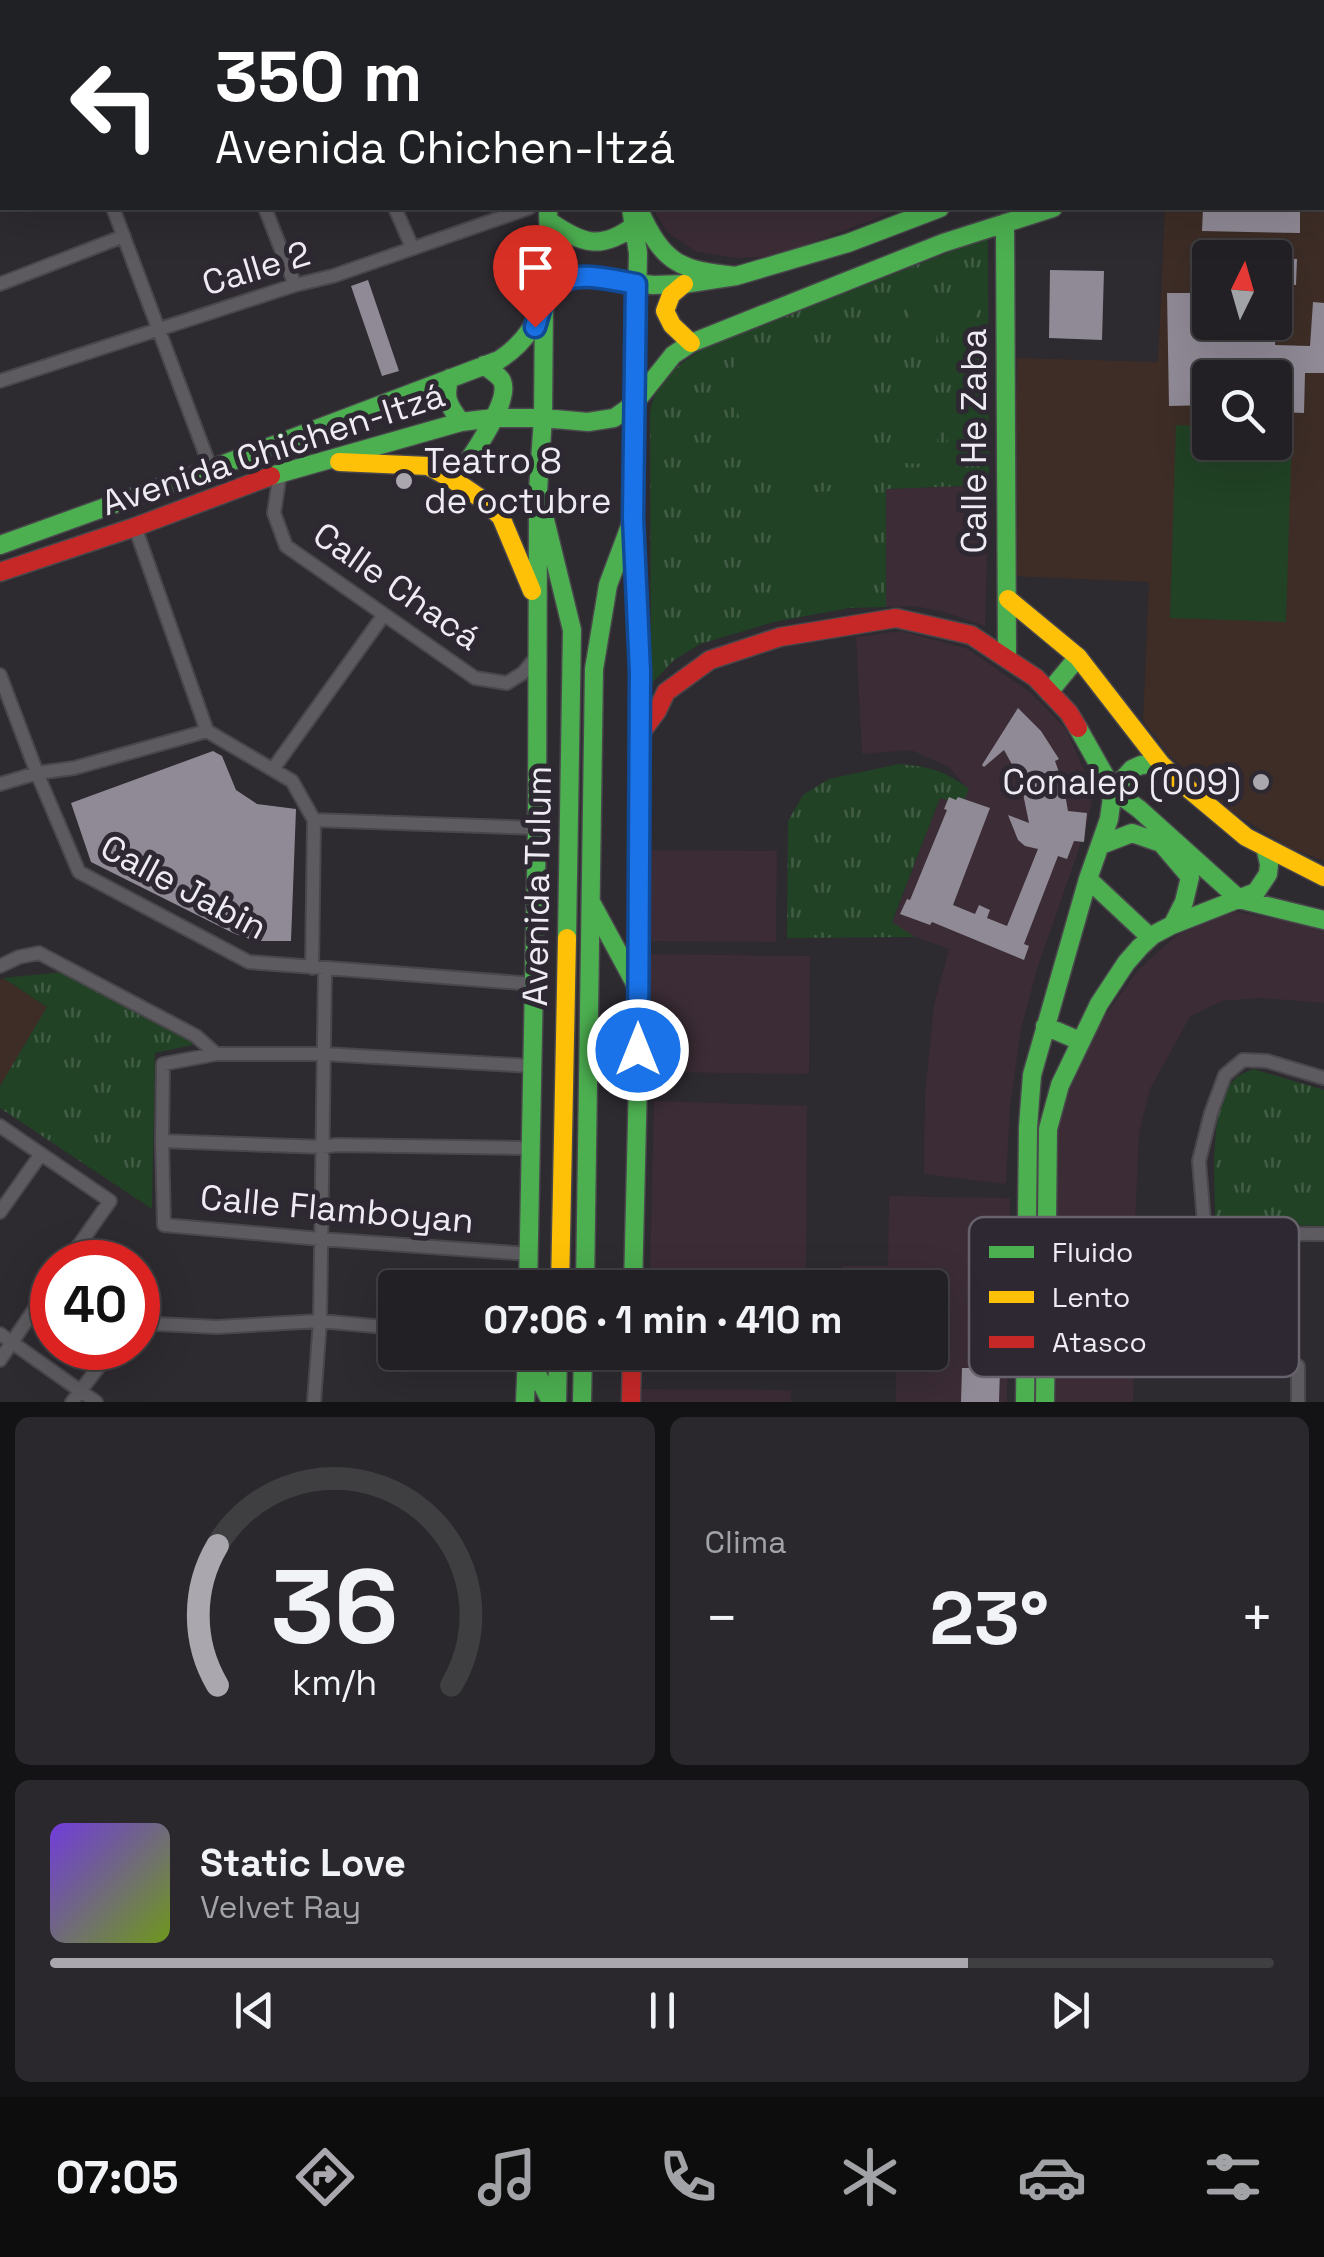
<!DOCTYPE html>
<html lang="es">
<head>
<meta charset="utf-8">
<style>
	:root { --surface:#222024; --page:#2a282c; --text:#f1f3f6; --muted:#a2a3a6; --line:#3f3e41; --accent:#aaa7ae }
	body { margin:0; font-family:"Space Grotesk",sans-serif; background:var(--page); color:var(--text); height:100vh; display:flex; flex-direction:column; font-size:38px; white-space:nowrap }
	* { box-sizing:border-box; margin:0 }
	p { font-size:32px; color:var(--muted) }
	.icon { flex:none; width:55px; height:55px; fill:none; stroke:currentColor; stroke-width:2; stroke-linecap:round; stroke-linejoin:round }
	.map { position:relative; height:1402px; overflow:hidden }
	.panel { display:flex; flex-direction:column; gap:15px; padding:15px; background:#131214; flex:1 }
	.panel>* { flex:none }
	.top-card { position:absolute; left:0px; top:0px; width:1325px; height:210px; box-shadow:0 10px 40px #0002,0 0 0 2px var(--line); background:#202124; color:#fff; overflow:hidden }
	.needle { width:65px; rotate:5deg }
	.tools { position:absolute; left:1192px; top:240px; display:grid; gap:20px }
	.tools a { display:grid; place-items:center; width:100px; height:100px; border-radius:10px; background:var(--surface); box-shadow:0 10px 40px #0002,0 0 0 2px var(--line); font-size:50px }
	.speed { position:absolute; left:30px; top:1240px; display:flex; gap:20px; font-size:50px; font-weight:700; text-align:center }
	.speed>* { display:grid; place-content:center; width:130px; height:130px; border-radius:50%; background:var(--surface); box-shadow:0 10px 40px #0002,0 0 0 2px var(--line); line-height:1 }
	.speed .limit { border:15px solid #d22; background:#fff; color:#111 }
	.pin { position:absolute; display:grid; place-items:center; width:85px; height:85px; color:#fff; margin:-102px -42px; border-radius:50% 50% 50% 0; rotate:-45deg; box-shadow:0 0 10px #0007 }
	.pin .icon { rotate:45deg }
	.me { position:absolute; width:110px; margin:-55px; rotate:0deg; stroke-linejoin:round; filter:drop-shadow(0 0 8px #0008) }
	.turn { display:flex; align-items:center; gap:35px; height:210px; padding:0 50px; font-size:45px }
	.turn .icon { width:130px; height:130px; stroke-width:2.5 }
	.turn b { display:block; font-size:70px; line-height:85px }
	.big { font-size:75px; font-weight:700; line-height:1.1 }
	.panel .widget { flex:1; display:flex; flex-direction:column; justify-content:center; gap:15px; min-width:0; padding:0 35px; border-radius:15px; background:var(--page) }
	.panel .dial { align-items:center; gap:0 }
	.dial svg { height:260px; overflow:visible; fill:none; stroke:var(--line); stroke-width:7; stroke-linecap:round; text-anchor:middle }
	.dial text { fill:var(--text); stroke:none }
	.song { display:flex; align-items:center; gap:30px }
	.cover { width:120px; height:120px; border-radius:15px; background:linear-gradient(135deg,hsl(260 70% 55%),hsl(80 70% 35%)) }
	.played { height:10px; border-radius:5px; background:linear-gradient(90deg,var(--accent) 75%,var(--line) 75%) }
	.keys { display:flex; justify-content:space-around; direction:ltr }
	.heat { display:flex; justify-content:space-between; align-items:center; font-size:55px; direction:ltr }
	.panel .tiles { flex:1; display:grid; gap:15px; grid-template-columns:1fr 1fr }
	.widget:last-child { grid-column:span 2 }
	.trip { position:absolute; left:378px; top:1270px; width:570px; height:100px; border-radius:10px; background:var(--surface); box-shadow:0 10px 40px #0002,0 0 0 2px var(--line); font-weight:700; line-height:100px; text-align:center }
	.dock { display:flex; height:160px; justify-content:space-around; align-items:center; background:#0e0d0e; color:var(--muted) }
	.dock .icon { width:70px; height:70px }
	.dock .active { color:var(--accent) }
	.dock b { font-size:45px; color:var(--text) }
	.map>svg:first-child { display:block }
	.commercial { fill:#3b2c35 }
	.education { fill:#3d2d26; fill-rule:evenodd }
	.grass { fill:url(#grass-tufts) }
	.pitch { fill:#214225 }
	.building { fill:#908a96 }
	.lines { fill:none; stroke-linecap:round; stroke-linejoin:round }
	.street-casing { stroke:#49474c; stroke-width:16 }
	.fast-casing { stroke:#49474c; stroke-width:21 }
	.slow-casing { stroke:#49474c; stroke-width:21 }
	.jam-casing { stroke:#49474c; stroke-width:21 }
	.street { stroke:#5d5b5f; stroke-width:12 }
	.fast { stroke:#4caf50; stroke-width:18 }
	.slow { stroke:#ffc107; stroke-width:18 }
	.jam { stroke:#c62828; stroke-width:18 }
	.route-casing { stroke:#114b97; stroke-width:25 }
	.route { stroke:#1a73e8; stroke-width:18 }
	.poi-dot { fill:#aaa7ae; stroke:#2d2832; stroke-width:4 }
	.labels { text-anchor:middle; dominant-baseline:central; stroke-width:10; stroke-linejoin:round; paint-order:stroke }
	.street-label { font-size:35px; fill:#eeebf2; stroke:#2d2832 }
	.poi-label { font-size:35px; fill:#eeebf2; stroke:#2d2832; text-anchor:start }
	.key { fill:#2d2832; stroke:#67626c; stroke-width:2.5 }
	.key-label { font-size:28px; fill:#eeebf2 }
</style>
</head>
<body>
<div class="map">
<svg width="1324" height="1402" viewBox="0 0 1324 1402">
	<defs>
		<pattern id="grass-tufts" width="24" height="20" patternUnits="userSpaceOnUse" patternTransform="scale(2.5)"><rect width="24" height="20" fill="#214225"/><path d="M3 7l-1-3M5 7V3M7 7l1-3M15 17l-1-3M17 17v-4M19 17l1-3" fill="none" stroke="#425d45"/></pattern>
	</defs>
	<rect width="100%" height="100%" fill="#2d2a30"/>
	<path class="commercial" d="M653,208H904L777,256L736,258L696,252L666,231Z
		M989,485L985,626L948,613L915,606L886,607V489Z
		M901,631L968,649L1031,693L1065,728L1094,791L1086,829L1038,966L1021,1029L1010,1107L1006,1184L924,1174L925,1094L934,1005L949,949L915,937L892,923L940,798L969,790L949,767L911,750L862,754L856,637Z
		M651,850L777,851L776,942L650,941Z
		M1238,912L1324,928V1003L1260,998L1222,1001L1190,1017L1150,1089L1139,1133L1135,1226L1055,1229L1056,1129L1065,1087L1081,1048L1139,969L1176,936L1222,915Z
		M648,954L810,956L809,1074L647,1072Z
		M654,1101L807,1106L806,1270L650,1269Z
		M889,1196L1010,1198L1007,1402H896V1366H841V1353L930,1352V1288L842,1287V1266H888Z
		M650,1276L824,1277V1287H650Z
		M650,1353H824V1367L650,1366Z
		M1056,1369L1134,1372L1133,1402H1056Z
		M641,1389L791,1390V1402H640Z"/>
	<path class="education" d="M1322,160H1324V861L1290,848L1227,809L1169,755L1143,721L1149,582L1012,576L1017,358L1158,362L1165,208H1322ZM1210,258H1275V322H1210ZM1210,378H1275V442H1210Z
		M3,978L47,1007L0,1086V979Z"/>
	<path class="grass" d="M988,237L989,485L886,489V607L849,608L774,622L700,644L673,661L651,684L650,414C654,382 677,365 703,349Z
		M899,764C930,767 944,770 969,789L962,804L940,798L892,922L915,937L787,938L788,821L803,795L829,779Z
		M63,972L202,1043L155,1053L152,1209L0,1108V1086L47,1007L3,978Z
		M1253,1069L1324,1090V1226L1218,1223L1215,1215C1215,1179 1209,1110 1233,1081C1238,1075 1246,1072 1253,1069Z"/>
	<path class="pitch" d="M909,304H937L936,354L908,353Z
		M950,305L976,307L974,353L948,352Z
		M866,345L869,467C860,472 850,478 840,480C779,490 741,448 733,391C731,378 734,364 736,351Z
		M900,403H938L937,464L899,463Z
		M986,403V461L948,462L947,404Z
		M1176,425L1210,427V442H1275V429H1292L1286,622L1170,618Z
		M873,489L869,597L778,608L777,494Z
		M40,1068L65,1083L41,1120L17,1105Z"/>
	<path class="building" d="M1203,208H1300V233L1202,231Z
		M1275,258L1297,259L1296,285H1288L1287,303L1275,302Z
		M1050,270L1104,271L1102,340L1049,338Z
		M368,280L399,371L382,376L351,286Z
		M1167,293H1194L1195,322H1276L1275,345L1310,346L1313,302L1324,303V373H1305L1304,413L1275,412V374L1210,370V405L1169,406Z
		M1018,708L1041,731L1059,759L1055,761L1063,783L1068,811L1087,813L1084,842L1074,841L1067,859L1058,856L1024,944L1029,946L1024,960L932,922L930,925L900,914L907,899L910,900L947,810L944,809L949,797L956,800L958,797L990,808L953,905L975,914L979,905L990,910L987,918L1007,926L1038,849L1025,846L1018,840L1008,815L1029,823L1020,779L1004,750L984,767L982,765Z
		M213,751L222,756L236,790L257,804L296,809L291,941H255L233,933L91,862L71,803Z
		M974,1337L994,1338L993,1369H1000L999,1402H961L962,1368H973Z"/>
	<g class="lines">
		<g class="street-casing">
			<path id="street" d="M36,0L37,2
				M307,0L308,2
				M869,0V2
				M1008,0L1009,2
				M138,2L144,0
				M434,2L440,0
				M753,2L759,0
				M1022,2L1029,0
				M0,181L2,180
				M113,208L211,469
				M265,208L295,285
				M395,208L412,247
				M0,284L124,236
				M0,381L295,285L333,276L529,208
				M280,473L274,513L286,546L475,678L507,683L523,673L537,656
				M135,527L207,731L292,781L314,820L312,968
				M0,675L37,773L79,872L249,962L534,984
				M273,769L383,616
				M0,784L37,773L74,768L207,731
				M314,820L537,828
				M0,966L19,957L39,953L196,1036L216,1054
				M0,1126L110,1201L67,1262
				M162,1141L323,1147L336,1145L522,1148
				M0,1212L41,1154
				M1027,1233L1324,1234
				M1205,1234L1199,1161L1211,1113L1225,1075L1243,1060L1267,1061L1324,1078
				M529,1254L320,1239L164,1225L162,1141L163,1064L216,1054H324L532,1066
				M138,1323L217,1327L320,1321L395,1328
				M0,1334L96,1402
				M0,1360L52,1283
				M1042,1360L1298,1366V1402
				M72,1402L113,1348
				M314,1402L320,1321L325,969"/>
		</g>
		<g class="fast-casing">
			<path id="fast" d="M574,0V2
				M1322,66H1324
				M1322,113H1324
				M548,208L549,256L544,302L543,418L538,491L572,630L567,938
				M639,210C664,264 679,270 736,276
				M549,221C582,244 601,251 635,225
				M1005,223L1007,658
				M450,378C443,397 449,406 461,422
				M271,476L461,422L493,418H543L588,422L614,418L634,404L673,355L691,343L943,243L1053,208
				M455,481C467,462 512,402 502,381C499,375 490,370 484,365
				M633,523L640,672L638,1080L633,1288
				M0,545L203,472L499,360C528,341 537,321 549,290L571,278L604,279L653,285L684,284L736,276L848,243L940,208
				M1049,692L1078,657
				M1078,728L1113,790L1139,809L1239,899L1324,920
				M1101,845L1132,833L1161,843L1190,877L1184,902L1173,924
				M1088,879L1150,937
				M591,902L638,989
				M1045,1026L1080,1041
				M528,1288L537,828L538,506
				M585,1288L594,669L608,585L633,518L638,253L631,208
				M527,1354L551,1402
				M525,1402L527,1353
				M557,1402L558,1352
				M582,1402L583,1352
				M1025,1402L1028,1127L1032,1075L1088,879L1109,819L1113,790L1132,769L1141,765L1161,764
				M1045,1402L1048,1129L1060,1085L1099,1004L1126,963L1140,947L1153,935L1172,925L1256,892L1268,874L1269,864L1265,847"/>
		</g>
		<g class="slow-casing">
			<path id="slow" d="M684,284L671,295L665,311L672,325L691,343
				M339,462L428,466L455,481L483,500L501,517L532,591
				M1008,599L1078,657L1161,764L1178,780L1246,837L1324,877
				M560,1288L567,938"/>
		</g>
		<g class="jam-casing">
			<path id="jam" d="M601,0V2
				M0,572L135,527L271,476
				M639,735L657,711L666,692L710,660L780,637L896,618L971,635L1036,678L1069,713L1078,728
				M631,1402L632,1352"/>
		</g>
		<use href="#street" class="street"/>
		<use href="#fast" class="fast"/>
		<use href="#slow" class="slow"/>
		<use href="#jam" class="jam"/>
	</g>
	<g class="lines">
		<g class="route-casing">
			<path id="route" d="M535,327C539,315 542,299 550,290C570,267 611,280 636,284L633,518L640,672L638,1050"/>
		</g>
		<use href="#route" class="route"/>
	</g>
	<g class="poi-dot">
		<circle cx="404" cy="481" r="10"/>
		<circle cx="1261" cy="782" r="10"/>
	</g>
	<g class="labels">
		<g class="street-label">
			<text transform="translate(256 268) rotate(-17)">Calle 2</text>
			<text transform="translate(974 441) rotate(-90)">Calle He Zaba</text>
			<text transform="translate(273 449) rotate(-18)">Avenida Chichen-Itzá</text>
			<text transform="translate(397 586) rotate(35)">Calle Chacá</text>
			<text transform="translate(537 886) rotate(-89)">Avenida Tulum</text>
			<text transform="translate(184 887) rotate(28)">Calle Jabin</text>
			<text transform="translate(337 1209) rotate(5)">Calle Flamboyan</text>
		</g>
		<g class="poi-label">
			<text x="424" y="461">Teatro 8<tspan x="424" dy="40">de octubre</tspan></text>
			<text x="1241" y="782" text-anchor="end">Conalep (009)</text>
		</g>
	</g>
	<rect x="969" y="1217" width="330" height="160" rx="15" class="key"/>
	<rect x="989" y="1246" width="45" height="12" fill="#4caf50"/>
	<rect x="989" y="1291" width="45" height="12" fill="#ffc107"/>
	<rect x="989" y="1336" width="45" height="12" fill="#c62828"/>
	<g class="key-label">
		<text x="1052" y="1262">Fluido</text>
		<text x="1052" y="1307">Lento</text>
		<text x="1052" y="1352">Atasco</text>
	</g>
</svg>
<div class="tools">
<a><svg class="needle" viewBox="-14 -14 28 28"><path d="M0-13l5 13h-10z" fill="#e53935"/><path d="M0 13l5-13h-10z" fill="#a2a3a6"/></svg></a>
<a><svg class="icon" aria-label="search" viewBox="0 0 24 24"><circle cx="10" cy="10" r="6"/><path d="M15 15l6 6"/></svg></a>
</div>
<div class="speed"><div class="limit">40</div></div>
<div class="pin" style="left:535px;top:327px;background:#d93025"><svg class="icon" aria-label="arrive" viewBox="0 0 24 24"><path d="M6 21V4h12l-3 4 3 4H6"/></svg></div>
<svg class="me" style="left:638px;top:1050px" viewBox="-20 -20 40 40"><circle r="17" fill="#1a73e8" stroke="#fff" stroke-width="3"/><path d="M0-11L8 9 0 5-8 9z" fill="#fff"/></svg>
<div class="trip">07:06 · 1 min · 410 m</div>
<div class="top-card">
<div class="turn"><svg class="icon" aria-label="left" viewBox="0 0 24 24"><path d="M17 20v-9H6M10 6l-5 5 5 5"/></svg><div><b>350 m</b>Avenida Chichen-Itzá</div></div>
</div>
</div>
<section class="panel">
<div class="tiles">
<div class="widget dial"><svg viewBox="0 0 100 80">
<path d="M14 69A42 42 0 1 1 86 69"/>
<path d="M14 69A42 42 0 0 1 14 26" stroke="#aaa7ae"/>
<text x="50" y="56" font-size="32" font-weight="700">36</text>
<text x="50" y="72" font-size="11">km/h</text>
</svg></div>
<div class="widget"><p>Clima</p>
<div class="heat"><a>−</a><b class="big">23°</b><a>+</a></div>
</div>
<div class="widget">
<div class="song"><i class="cover"></i><div><b>Static Love</b><p>Velvet Ray</p></div></div>
<div class="played"></div>
<div class="keys"><svg class="icon" aria-label="previous" viewBox="0 0 24 24"><path d="M18 5L8 12l10 7zM5 5v14"/></svg><svg class="icon" aria-label="pause" viewBox="0 0 24 24"><path d="M8 5v14M16 5v14"/></svg><svg class="icon" aria-label="next" viewBox="0 0 24 24"><path d="M6 5l10 7-10 7zM19 5v14"/></svg></div>
</div>
</div>
</section>
<nav class="dock">
<b>07:05</b>
<svg class="icon active" aria-label="directions" viewBox="0 0 24 24"><path d="M12 3l9 9-9 9-9-9zM9 14v-3h6M13 9l2 2-2 2"/></svg>
<svg class="icon" aria-label="music" viewBox="0 0 24 24"><path d="M9 18V5l10-2v13"/><circle cx="6" cy="18" r="3"/><circle cx="16" cy="16" r="3"/></svg>
<svg class="icon" aria-label="phone" viewBox="0 0 24 24"><path d="M5 4h4l2 5-3 2q2 4 5 5l2-3 5 2v4C11 20 4 13 5 4z"/></svg>
<svg class="icon" aria-label="climate" viewBox="0 0 24 24"><path d="M12 3v18M4 7l16 10M4 17L20 7"/></svg>
<svg class="icon" aria-label="car" viewBox="0 0 24 24"><path d="M5 17H2v-5l4-1 3-4h7l3 4 3 1v5h-3M9 17h6M6 11h13"/><circle cx="7" cy="17" r="2"/><circle cx="17" cy="17" r="2"/></svg>
<svg class="icon" aria-label="filters" viewBox="0 0 24 24"><path d="M4 7h16M4 17h16"/><circle cx="9" cy="7" r="2"/><circle cx="15" cy="17" r="2"/></svg>
</nav>
</body>
</html>
